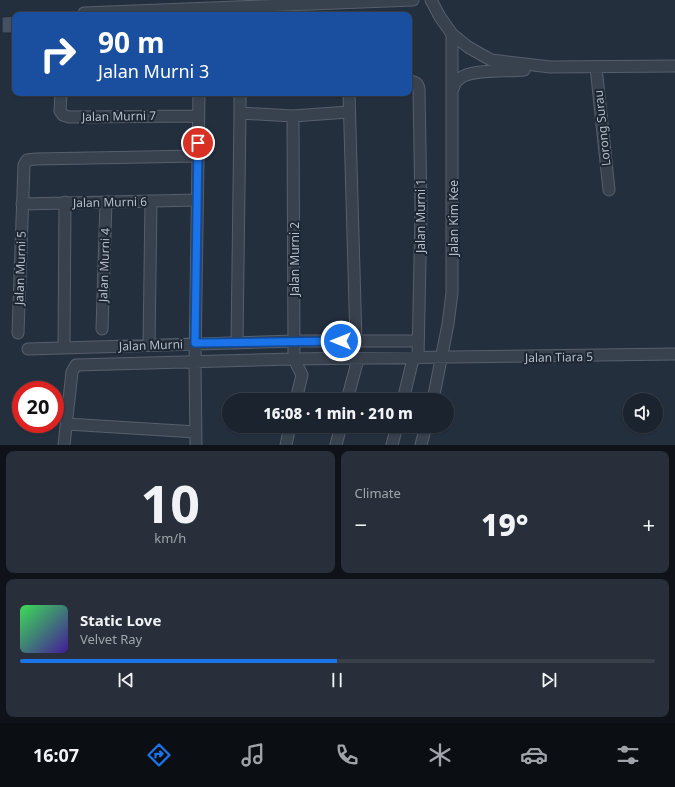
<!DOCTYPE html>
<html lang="en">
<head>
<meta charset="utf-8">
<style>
	:root { --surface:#1b232e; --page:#282f3a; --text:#f1f3f6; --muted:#a0a4aa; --line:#39404a; --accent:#1a73e8 }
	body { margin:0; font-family:"Noto Sans",sans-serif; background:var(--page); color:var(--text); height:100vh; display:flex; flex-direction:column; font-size:15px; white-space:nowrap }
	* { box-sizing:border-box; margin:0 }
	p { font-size:13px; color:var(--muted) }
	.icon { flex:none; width:22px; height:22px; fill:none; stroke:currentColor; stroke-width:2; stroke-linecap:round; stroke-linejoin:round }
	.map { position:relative; height:445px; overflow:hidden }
	.sheet { display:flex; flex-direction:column; gap:6px; padding:6px; background:#0f1319; flex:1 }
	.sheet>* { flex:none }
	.hud { position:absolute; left:12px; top:12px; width:400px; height:84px; border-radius:8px; box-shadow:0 1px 3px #0004,0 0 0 1px var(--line); background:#1a4fa0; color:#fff; overflow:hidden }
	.buttons { position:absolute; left:623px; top:393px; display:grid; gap:8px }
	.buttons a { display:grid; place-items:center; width:40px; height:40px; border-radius:50%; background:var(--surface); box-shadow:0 1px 3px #0004,0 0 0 1px var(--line); font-size:20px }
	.speed { position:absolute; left:12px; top:381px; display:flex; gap:8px; font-size:20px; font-weight:700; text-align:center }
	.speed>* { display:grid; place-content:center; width:52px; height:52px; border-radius:50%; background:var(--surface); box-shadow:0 1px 3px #0004,0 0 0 1px var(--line); line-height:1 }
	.speed .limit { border:6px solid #d22; background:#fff; color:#111 }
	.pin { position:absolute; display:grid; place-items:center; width:34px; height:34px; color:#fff; margin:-17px; border:2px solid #fff; border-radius:50%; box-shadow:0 1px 4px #0007 }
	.me { position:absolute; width:44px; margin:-22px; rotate:270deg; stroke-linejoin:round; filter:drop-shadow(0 0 3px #0008) }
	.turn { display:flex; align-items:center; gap:14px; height:84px; padding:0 20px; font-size:18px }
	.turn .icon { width:52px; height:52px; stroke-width:2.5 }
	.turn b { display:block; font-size:28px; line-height:34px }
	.big { font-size:30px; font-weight:800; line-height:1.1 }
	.sheet .widget { flex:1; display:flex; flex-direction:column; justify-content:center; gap:6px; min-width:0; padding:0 14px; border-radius:8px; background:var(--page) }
	.sheet .dial { align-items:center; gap:0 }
	.dial b { font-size:52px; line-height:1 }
	.song { display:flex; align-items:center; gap:12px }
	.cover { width:48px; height:48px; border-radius:6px; background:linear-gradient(135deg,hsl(130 70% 55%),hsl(260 70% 35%)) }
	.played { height:4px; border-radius:2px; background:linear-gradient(90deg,var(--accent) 50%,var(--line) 50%) }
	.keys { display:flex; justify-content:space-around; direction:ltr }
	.heat { display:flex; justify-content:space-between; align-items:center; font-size:22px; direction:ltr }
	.sheet .tiles { flex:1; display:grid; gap:6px; grid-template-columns:1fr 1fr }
	.widget:last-child { grid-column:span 2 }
	.trip { position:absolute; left:222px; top:393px; width:232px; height:40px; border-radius:20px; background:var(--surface); box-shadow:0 1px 3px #0004,0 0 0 1px var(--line); font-weight:800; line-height:40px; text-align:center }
	.menu { display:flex; height:64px; justify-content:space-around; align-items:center; background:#0b0e12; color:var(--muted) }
	.menu .icon { width:28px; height:28px }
	.menu .selected { color:var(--accent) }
	.menu b { font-size:18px; color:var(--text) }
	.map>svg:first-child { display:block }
	.building { fill:#455162; stroke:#1f2835 }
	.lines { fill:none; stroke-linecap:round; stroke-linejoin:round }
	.minor-casing { stroke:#565f6c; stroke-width:13 }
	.minor { stroke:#38414e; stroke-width:11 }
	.route-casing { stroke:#114b97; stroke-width:10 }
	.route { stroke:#1a73e8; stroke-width:7 }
	.labels { text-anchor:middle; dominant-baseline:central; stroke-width:4; stroke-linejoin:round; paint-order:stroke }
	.street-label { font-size:12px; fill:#b4bcc9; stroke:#1d2633 }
</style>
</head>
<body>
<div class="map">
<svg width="675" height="445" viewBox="0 0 675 445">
	<rect width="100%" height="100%" fill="#242f3e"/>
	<path class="building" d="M15,16V33H2V17Z"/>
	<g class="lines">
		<g class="minor-casing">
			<path id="minor" d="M431,0L440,17L452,34L468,47L491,60L550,67L675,66
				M84,13L413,0
				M596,67L609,190
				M409,81C415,82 418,83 419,89L421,210L418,358
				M452,91C454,87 455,82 458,80C468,68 509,72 524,70
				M61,93L60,111L63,115L69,117L198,116
				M240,93V113L293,116L348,112
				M349,93L356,341
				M293,116L294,359L302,375L296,400
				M22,204L197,200
				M102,329L106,202
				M18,333L24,165L27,160L36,159L198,156
				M237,343L240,113
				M149,345L151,201
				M64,348L65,202
				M28,349L294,341H418
				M347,400L358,359
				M403,400L413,359
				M433,400L448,324L452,293V34
				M67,424L196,432
				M64,445L72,372L76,365L294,359L675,354
				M196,445L195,362L199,93
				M286,445L290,426
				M336,445L341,426
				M392,445L397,426
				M421,445L426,426"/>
		</g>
		<use href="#minor" class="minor"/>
	</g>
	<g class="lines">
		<g class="route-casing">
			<path id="route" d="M198,143L195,343L341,341"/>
		</g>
		<use href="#route" class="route"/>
	</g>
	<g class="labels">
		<g class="street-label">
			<text transform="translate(119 116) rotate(-1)">Jalan Murni 7</text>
			<text transform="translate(602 128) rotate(-96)">Lorong Surau</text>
			<text transform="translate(110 202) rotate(-1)">Jalan Murni 6</text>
			<text transform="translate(420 216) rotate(-90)">Jalan Murni 1</text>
			<text transform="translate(453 218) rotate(-90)">Jalan Kim Kee</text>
			<text transform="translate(294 259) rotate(-90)">Jalan Murni 2</text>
			<text transform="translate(104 265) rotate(-88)">Jalan Murni 4</text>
			<text transform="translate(20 268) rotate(-88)">Jalan Murni 5</text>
			<text transform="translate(151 345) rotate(-2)">Jalan Murni</text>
			<text transform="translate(559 357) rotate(-1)">Jalan Tiara 5</text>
		</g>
	</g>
</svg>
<div class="buttons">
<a><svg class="icon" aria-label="sound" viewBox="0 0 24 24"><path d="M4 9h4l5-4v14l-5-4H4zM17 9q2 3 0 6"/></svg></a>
</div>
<div class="speed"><div class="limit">20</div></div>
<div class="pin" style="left:198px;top:143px;background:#d93025"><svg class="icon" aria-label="arrive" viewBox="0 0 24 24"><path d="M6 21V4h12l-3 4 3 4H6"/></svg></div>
<svg class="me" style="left:341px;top:341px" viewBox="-20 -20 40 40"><circle r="17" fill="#1a73e8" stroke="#fff" stroke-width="3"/><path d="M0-11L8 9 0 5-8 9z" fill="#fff"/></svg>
<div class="trip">16:08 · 1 min · 210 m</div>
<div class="hud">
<div class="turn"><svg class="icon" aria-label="right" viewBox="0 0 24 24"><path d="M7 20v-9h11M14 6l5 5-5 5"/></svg><div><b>90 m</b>Jalan Murni 3</div></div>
</div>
</div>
<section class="sheet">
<div class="tiles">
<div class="widget dial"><b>10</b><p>km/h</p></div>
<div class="widget"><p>Climate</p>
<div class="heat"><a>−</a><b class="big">19°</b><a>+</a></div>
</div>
<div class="widget">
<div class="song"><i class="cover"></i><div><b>Static Love</b><p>Velvet Ray</p></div></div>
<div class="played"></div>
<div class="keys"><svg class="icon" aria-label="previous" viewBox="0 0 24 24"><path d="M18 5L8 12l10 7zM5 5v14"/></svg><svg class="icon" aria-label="pause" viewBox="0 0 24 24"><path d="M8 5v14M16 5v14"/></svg><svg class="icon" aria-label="next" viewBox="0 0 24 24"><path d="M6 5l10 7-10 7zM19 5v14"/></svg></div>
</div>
</div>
</section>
<nav class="menu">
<b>16:07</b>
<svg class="icon selected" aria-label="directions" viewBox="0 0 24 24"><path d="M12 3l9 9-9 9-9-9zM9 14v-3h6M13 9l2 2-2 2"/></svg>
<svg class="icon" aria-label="music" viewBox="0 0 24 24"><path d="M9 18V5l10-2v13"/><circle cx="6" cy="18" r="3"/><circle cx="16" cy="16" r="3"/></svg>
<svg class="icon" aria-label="phone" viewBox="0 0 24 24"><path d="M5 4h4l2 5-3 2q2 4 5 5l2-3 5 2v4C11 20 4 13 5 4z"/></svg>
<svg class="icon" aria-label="climate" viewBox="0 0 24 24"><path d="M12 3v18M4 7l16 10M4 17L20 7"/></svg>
<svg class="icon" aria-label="car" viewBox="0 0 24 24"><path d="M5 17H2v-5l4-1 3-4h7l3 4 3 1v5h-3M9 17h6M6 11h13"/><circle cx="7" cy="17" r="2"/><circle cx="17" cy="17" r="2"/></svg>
<svg class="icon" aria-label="filters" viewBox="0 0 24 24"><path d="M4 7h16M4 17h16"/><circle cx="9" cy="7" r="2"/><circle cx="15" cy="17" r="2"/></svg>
</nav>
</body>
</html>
